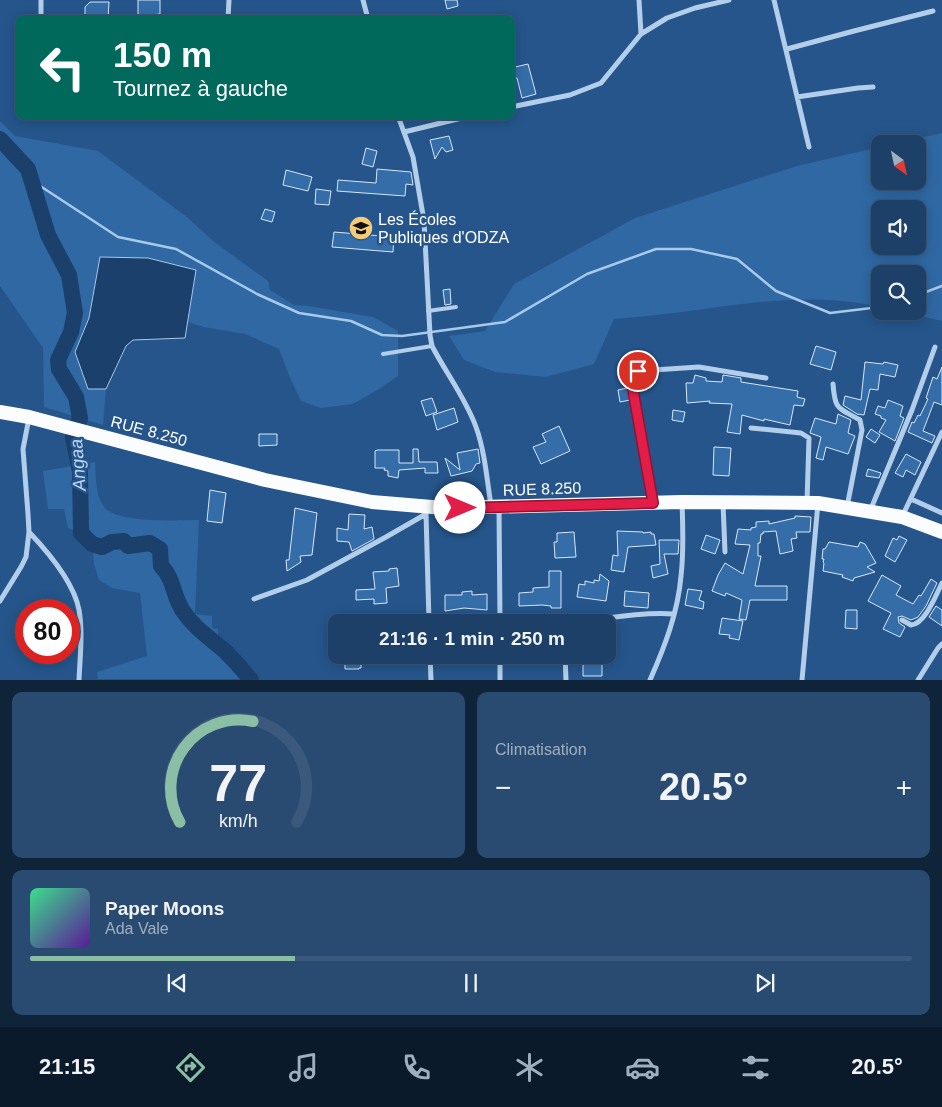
<!DOCTYPE html>
<html lang="fr">
<head>
<meta charset="utf-8">
<style>
	:root { --surface:#1c4068; --page:#294b71; --text:#f1f3f6; --muted:#a0afc0; --line:#3a597c; --accent:#8abfa5 }
	body { margin:0; font-family:Helvetica,sans-serif; background:var(--page); color:var(--text); height:100vh; display:flex; flex-direction:column; font-size:19px; white-space:nowrap }
	* { box-sizing:border-box; margin:0 }
	p { font-size:16px; color:var(--muted) }
	.icon { flex:none; width:28px; height:28px; fill:none; stroke:currentColor; stroke-width:2; stroke-linecap:round; stroke-linejoin:round }
	.map { position:relative; height:680px; overflow:hidden }
	.sheet { display:flex; flex-direction:column; gap:12px; padding:12px; background:#0f2339; flex:1 }
	.sheet>* { flex:none }
	.banner { position:absolute; left:15px; top:15px; width:500px; height:105px; border-radius:10px; box-shadow:0 2px 12px #0003,0 0 0 1px var(--line); background:#00695c; color:#fff; overflow:hidden }
	.needle { width:32px; rotate:147deg }
	.fabs { position:absolute; left:871px; top:135px; display:grid; gap:10px }
	.fabs a { display:grid; place-items:center; width:55px; height:55px; border-radius:10px; background:var(--surface); box-shadow:0 2px 12px #0003,0 0 0 1px var(--line); font-size:25px }
	.speed { position:absolute; left:15px; top:599px; display:flex; gap:10px; font-size:25px; font-weight:700; text-align:center }
	.speed>* { display:grid; place-content:center; width:65px; height:65px; border-radius:50%; background:var(--surface); box-shadow:0 2px 12px #0003,0 0 0 1px var(--line); line-height:1 }
	.speed .limit { border:8px solid #d22; background:#fff; color:#111 }
	.pin { position:absolute; display:grid; place-items:center; width:42px; height:42px; color:#fff; margin:-21px; border:2px solid #fff; border-radius:50%; box-shadow:0 1px 5px #0007 }
	.me { position:absolute; width:55px; margin:-28px; rotate:90deg; stroke-linejoin:round; filter:drop-shadow(0 0 4px #0008) }
	.turn { display:flex; align-items:center; gap:18px; height:105px; padding:0 15px; font-size:22px }
	.turn .icon { width:65px; height:65px; stroke-width:2.5 }
	.turn b { display:block; font-size:35px; line-height:42px }
	.big { font-size:38px; font-weight:700; line-height:1.1 }
	.sheet .tile { flex:1; display:flex; flex-direction:column; justify-content:center; gap:8px; min-width:0; padding:0 18px; border-radius:10px; background:var(--page) }
	.sheet .dial { align-items:center; gap:0 }
	.dial svg { height:130px; overflow:visible; fill:none; stroke:var(--line); stroke-width:7; stroke-linecap:round; text-anchor:middle }
	.dial text { fill:var(--text); stroke:none }
	.song { display:flex; align-items:center; gap:15px }
	.cover { width:60px; height:60px; border-radius:8px; background:linear-gradient(135deg,hsl(150 70% 55%),hsl(270 70% 35%)) }
	.played { height:5px; border-radius:2px; background:linear-gradient(90deg,var(--accent) 30%,var(--line) 30%) }
	.keys { display:flex; justify-content:space-around; direction:ltr }
	.heat { display:flex; justify-content:space-between; align-items:center; font-size:28px; direction:ltr }
	.sheet .tiles { flex:1; display:grid; gap:12px; grid-template-columns:1fr 1fr }
	.tile:last-child { grid-column:span 2 }
	.trip { position:absolute; left:328px; top:614px; width:288px; height:50px; border-radius:10px; background:var(--surface); box-shadow:0 2px 12px #0003,0 0 0 1px var(--line); font-weight:700; line-height:50px; text-align:center }
	.tabs { display:flex; height:80px; justify-content:space-around; align-items:center; background:#0b1a2a; color:var(--muted) }
	.tabs .icon { width:35px; height:35px }
	.tabs .selected { color:var(--accent) }
	.tabs b { font-size:22px; color:var(--text) }
	.map>svg:first-child { display:block }
	.green { fill:#2f68a3; fill-rule:evenodd }
	.water { fill:#1a406b; stroke:#a7c9eb }
	.lines { fill:none; stroke-linecap:round; stroke-linejoin:round }
	.stream { stroke:#a7c9eb; stroke-width:2.5 }
	.river { stroke:#1a406b; stroke-width:16 }
	.building { fill:#356da8; stroke:#d7e7f8 }
	.service { stroke:#b3ceea; stroke-width:4 }
	.minor { stroke:#b3ceea; stroke-width:5 }
	.trunk { stroke:#fbfcfe; stroke-width:14 }
	.route-casing { stroke:#92132f; stroke-width:12 }
	.route { stroke:#e11d48; stroke-width:9 }
	.labels { text-anchor:middle; dominant-baseline:central; stroke-width:5; stroke-linejoin:round; paint-order:stroke }
	.poi-label { font-size:16px; fill:#fff; stroke:#25558b; text-anchor:start }
	.street-label { font-size:16px; fill:#fff; stroke:#25558b }
	.water-label { font-size:18px; font-style:italic; fill:#bfd8f1; stroke:#25558b }
</style>
</head>
<body>
<div class="map">
<svg width="942" height="680" viewBox="0 0 942 680">
	<rect width="100%" height="100%" fill="#25558b"/>
	<path class="green" d="M0,121L15,136L98,151L187,217L213,241L268,281L270,290L294,305L309,306L373,317L398,331V376L379,389L353,404L321,408L301,401L290,378L279,349L245,334L204,327L188,322L196,270L100,258L89,318L75,352L88,389H106L103,425L44,407L43,348L0,286Z
		M942,133V321L898,311H918V274H880V307C813,292 749,303 682,312C660,315 637,317 614,319L594,364L546,377L495,372L464,360L449,336L485,331L514,284L635,218L797,166L880,147V181H918V144H894ZM880,209H918V246H880Z
		M95,462C96,476 95,495 104,507C118,524 178,520 199,520L195,614L212,616V628L218,629V642L251,679H98L97,672L147,656L140,593L112,588L99,580L94,564L92,544L81,533L68,528L64,509H48L43,471Z"/>
	<path class="water" d="M100,257L148,258L196,270L185,338L133,340L126,346L106,389H88L75,352L89,318Z"/>
	<g class="lines">
		<path class="stream" d="M31,180L118,237L176,249L257,294L299,313L351,321L382,335L402,336L505,322L587,274L656,249H691L737,259L776,291L830,313L880,307
			M918,295L942,286"/>
		<path class="river" d="M0,139L28,169L48,235L69,275L75,313L71,332L58,360L59,369L76,397L80,418L73,438L80,472L81,533L92,544L102,547L112,542L124,541L128,546L150,543L160,549L161,566C174,578 173,597 183,611C194,628 210,638 225,651C234,660 243,670 251,680"/>
	</g>
	<path class="building" d="M138,0H160V14L151,15V19H138Z
		M445,0H457L458,6L447,9Z
		M90,2H109L108,19H85V7Z
		M528,64L536,94L522,98L517,78H514L513,76H511V68Z
		M449,136L453,150L446,152L442,147L435,159L430,140Z
		M366,148L377,151L373,167L362,164Z
		M377,169L411,172L413,185L406,184L405,196L337,191L338,180L376,183Z
		M286,170L312,177L308,191L283,185Z
		M316,189L331,191L329,205L315,204Z
		M265,209L275,212L272,222L261,219Z
		M334,232L394,237L393,252L332,247Z
		M450,289L451,304L445,305L443,290Z
		M816,346L836,352L831,370L810,364Z
		M865,362L883,364L884,362L898,365L895,377L880,374L878,390L870,389L864,415L857,414L843,405L845,396L861,400Z
		M942,367V405L934,402L923,431L935,436L932,443L908,432L912,422L914,423L918,415L920,416L928,399L926,398L933,377L937,379Z
		M695,375L706,378V381L722,382L723,375L741,378V382L798,391L797,397L805,399L803,406L794,405L790,425L764,419V421L742,415L740,434L727,432L732,404L709,403L710,401L687,403L686,383H693Z
		M627,388L630,400L620,402L618,390Z
		M432,398L437,412L426,416L421,401Z
		M888,400L903,406L900,416L904,418L895,441L879,432L886,420L881,418V416L875,414L878,406L885,408Z
		M454,408L458,422L437,430L433,415Z
		M673,410L685,412L683,422L672,420Z
		M838,414L851,420L848,433L855,436L848,454L826,447L823,460L816,458L821,437L810,433L815,418L836,424Z
		M559,426L570,451L541,464L533,447L546,442L542,434Z
		M871,429L880,435L875,443L866,437Z
		M259,434H277V445L259,446Z
		M714,447L731,448L729,476L713,475Z
		M413,449H418L419,462H437L438,473H425V468L399,470L398,478L388,476V471L384,470L385,468H375V451L377,450H399V463H413Z
		M478,449L480,463L476,464L472,471L451,476L445,458L460,470L457,453Z
		M906,454L921,462L915,475L906,470L903,477L895,473Z
		M868,469L881,473L879,478L866,476Z
		M210,490L226,493L222,523L207,521Z
		M295,508L317,513L312,555L300,556L301,562L287,571L286,560H289Z
		M349,514L365,515L364,529L372,527L374,539L352,551L349,542L337,541V528L348,530Z
		M795,516L811,517L810,532H796L797,538L791,539L793,551L780,554L776,531L763,532V534H761L760,543H758V556H761L755,586H787V600H750L746,620L739,619L742,600L726,593L725,596L712,591L718,575L725,563L743,574L750,545L735,544L738,529L751,530V528L756,527V522L769,521V524L795,518Z
		M617,531L643,532V533L651,532V534H654L656,545L628,547L624,572L611,570L613,555L618,556Z
		M574,532L576,557L555,558L554,542H557V533Z
		M706,535L720,540L715,554L701,549Z
		M899,536L907,540L895,562L885,556L893,538L897,540Z
		M659,540H679L678,554H664L668,574L653,578L651,566L660,564Z
		M829,542L858,547L860,542L865,544L876,563L867,567L875,572L854,578L853,581L842,577L843,575L823,571L824,563L823,562L824,559H822L823,549H825Z
		M397,568L399,586L386,588L387,603L374,604V599L356,600V590L375,589L373,572L389,571V569Z
		M549,571H561V608H551V606L542,605L519,606V593L533,592V588L549,587Z
		M600,574L609,581L606,601L577,597L579,584L585,585V581L594,583V580L599,581Z
		M882,575L901,586L896,595L913,604L919,595L921,596L931,579L937,583L926,606L918,617L911,620L902,616L898,617L899,623L905,627L900,637L883,629L891,613L868,601Z
		M688,589L702,591L699,600L704,602L703,609L685,605Z
		M472,591V595L487,594V610L464,608L445,611V595H462V592Z
		M625,591L649,593L648,608L624,606Z
		M936,606L942,610V626L929,617Z
		M846,610H857V629L845,628Z
		M722,618L743,621L739,640L729,638L730,635L719,634Z
		M345,656H359V659H361V668H359V669H345Z
		M588,659L602,660V676H583V661H588Z"/>
	<g class="lines">
		<path class="service" d="M428,311L456,307
			M383,354L432,346"/>
		<path class="minor" d="M41,0V19
			M363,0L368,19
			M639,0L641,34
			M774,0L809,147
			M228,19L229,0
			M787,49L854,31L933,11
			M797,97L858,88L873,87
			M511,107L570,95L601,83L641,34L667,18L695,8L729,0
			M398,116L413,157L424,221L430,335L432,346C446,373 466,399 476,427C485,452 487,480 491,506
			M404,132L470,116
			M833,384C835,410 837,407 860,420L862,430L847,507
			M751,428L801,433L809,438L807,502
			M911,499L942,513
			M653,502L631,379L633,374L638,371L699,367L766,378
			M723,503L725,552
			M499,508L500,622
			M870,511L912,410L935,347
			M426,513L429,622
			M902,517L942,432
			M29,532C48,552 74,582 79,610C83,632 80,657 79,680
			M254,599L307,580L386,537L426,514
			M0,601L21,567L26,557L29,532L28,514L23,449L29,418
			M902,620L911,625C925,624 936,595 942,583
			M578,622C610,618 642,612 674,614
			M430,655L431,680
			M500,655V680
			M565,655L566,680
			M650,680C665,646 678,612 681,576C684,551 683,527 682,502
			M802,680L818,503
			M918,680L938,648L942,644"/>
		<path class="trunk" d="M0,412L29,417L265,480L372,502L444,508L682,502L818,503L902,517L942,532"/>
	</g>
	<g class="lines">
		<g class="route-casing">
			<path id="route" d="M460,508L653,503L631,379L633,374L638,371"/>
		</g>
		<use href="#route" class="route"/>
	</g>
	<defs>
		<g id="school-disc" transform="scale(1.25)"><circle r="9.5" fill="#f4cb77" stroke="#25558b"/><path d="M0-5L7-2L0 1L-7-2ZM-4 1L0 2.5L4 1V4Q0 6-4 4Z" fill="#111"/></g>
	</defs>
	<g fill-rule="evenodd">
		<use href="#school-disc" x="361" y="228"/>
	</g>
	<g class="labels">
		<g class="poi-label">
			<text x="378" y="219">Les Écoles<tspan x="378" dy="18">Publiques d'ODZA</tspan></text>
		</g>
		<g class="street-label">
			<text transform="translate(149 431) rotate(15)">RUE 8.250</text>
			<text transform="translate(542 489) rotate(-2)">RUE 8.250</text>
		</g>
		<g class="water-label">
			<text transform="translate(78 465) rotate(-94)">Angaa</text>
		</g>
	</g>
</svg>
<div class="fabs">
<a><svg class="needle" viewBox="-14 -14 28 28"><path d="M0-13l5 13h-10z" fill="#e53935"/><path d="M0 13l5-13h-10z" fill="#a0afc0"/></svg></a>
<a><svg class="icon" aria-label="sound" viewBox="0 0 24 24"><path d="M4 9h4l5-4v14l-5-4H4zM17 9q2 3 0 6"/></svg></a>
<a><svg class="icon" aria-label="search" viewBox="0 0 24 24"><circle cx="10" cy="10" r="6"/><path d="M15 15l6 6"/></svg></a>
</div>
<div class="speed"><div class="limit">80</div></div>
<div class="pin" style="left:638px;top:371px;background:#d93025"><svg class="icon" aria-label="arrive" viewBox="0 0 24 24"><path d="M6 21V4h12l-3 4 3 4H6"/></svg></div>
<svg class="me" style="left:460px;top:508px" viewBox="-20 -20 40 40"><circle r="19" fill="#fff"/><path d="M0-13L10 11 0 6-10 11z" fill="#e11d48"/></svg>
<div class="trip">21:16 · 1 min · 250 m</div>
<div class="banner">
<div class="turn"><svg class="icon" aria-label="left" viewBox="0 0 24 24"><path d="M17 20v-9H6M10 6l-5 5 5 5"/></svg><div><b>150 m</b>Tournez à gauche</div></div>
</div>
</div>
<section class="sheet">
<div class="tiles">
<div class="tile dial"><svg viewBox="0 0 100 80">
<path d="M14 69A42 42 0 1 1 86 69"/>
<path d="M14 69A42 42 0 0 1 59 7" stroke="#8abfa5"/>
<text x="50" y="56" font-size="32" font-weight="700">77</text>
<text x="50" y="72" font-size="11">km/h</text>
</svg></div>
<div class="tile"><p>Climatisation</p>
<div class="heat"><a>−</a><b class="big">20.5°</b><a>+</a></div>
</div>
<div class="tile">
<div class="song"><i class="cover"></i><div><b>Paper Moons</b><p>Ada Vale</p></div></div>
<div class="played"></div>
<div class="keys"><svg class="icon" aria-label="previous" viewBox="0 0 24 24"><path d="M18 5L8 12l10 7zM5 5v14"/></svg><svg class="icon" aria-label="pause" viewBox="0 0 24 24"><path d="M8 5v14M16 5v14"/></svg><svg class="icon" aria-label="next" viewBox="0 0 24 24"><path d="M6 5l10 7-10 7zM19 5v14"/></svg></div>
</div>
</div>
</section>
<nav class="tabs">
<b>21:15</b>
<svg class="icon selected" aria-label="directions" viewBox="0 0 24 24"><path d="M12 3l9 9-9 9-9-9zM9 14v-3h6M13 9l2 2-2 2"/></svg>
<svg class="icon" aria-label="music" viewBox="0 0 24 24"><path d="M9 18V5l10-2v13"/><circle cx="6" cy="18" r="3"/><circle cx="16" cy="16" r="3"/></svg>
<svg class="icon" aria-label="phone" viewBox="0 0 24 24"><path d="M5 4h4l2 5-3 2q2 4 5 5l2-3 5 2v4C11 20 4 13 5 4z"/></svg>
<svg class="icon" aria-label="climate" viewBox="0 0 24 24"><path d="M12 3v18M4 7l16 10M4 17L20 7"/></svg>
<svg class="icon" aria-label="car" viewBox="0 0 24 24"><path d="M5 17H2v-5l4-1 3-4h7l3 4 3 1v5h-3M9 17h6M6 11h13"/><circle cx="7" cy="17" r="2"/><circle cx="17" cy="17" r="2"/></svg>
<svg class="icon" aria-label="filters" viewBox="0 0 24 24"><path d="M4 7h16M4 17h16"/><circle cx="9" cy="7" r="2"/><circle cx="15" cy="17" r="2"/></svg>
<b>20.5°</b>
</nav>
</body>
</html>
